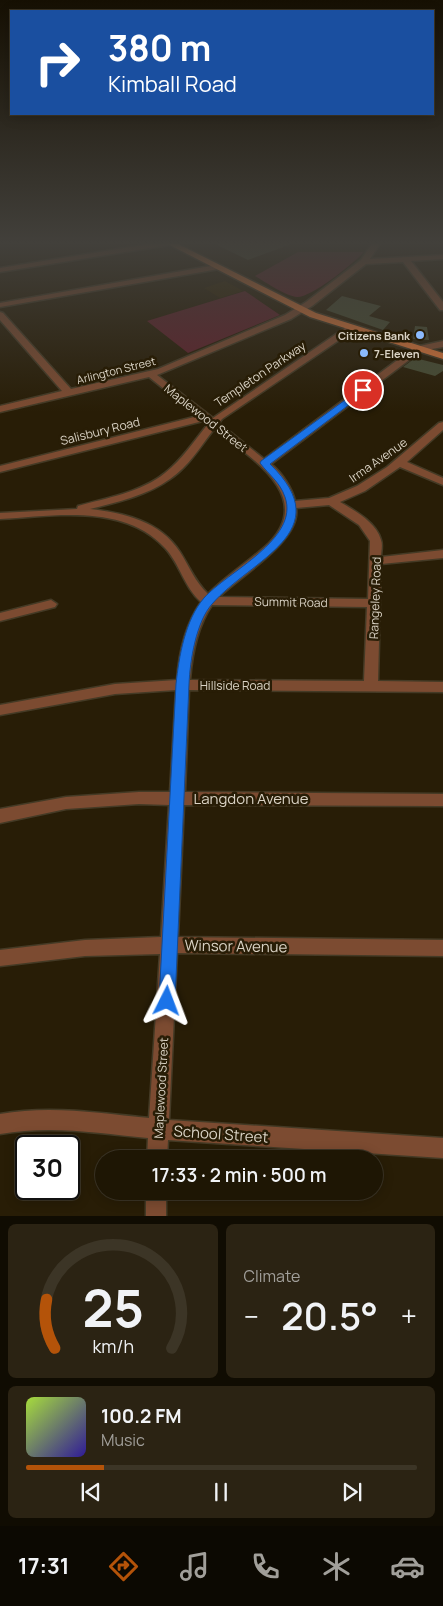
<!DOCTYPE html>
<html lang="en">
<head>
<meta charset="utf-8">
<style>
	:root { --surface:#1e1604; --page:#2b2313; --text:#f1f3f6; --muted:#a19f9a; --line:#3c3526; --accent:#b45309 }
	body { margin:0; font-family:Manrope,sans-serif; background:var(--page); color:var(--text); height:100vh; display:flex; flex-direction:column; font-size:19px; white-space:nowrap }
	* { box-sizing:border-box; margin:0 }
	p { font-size:16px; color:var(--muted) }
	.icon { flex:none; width:28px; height:28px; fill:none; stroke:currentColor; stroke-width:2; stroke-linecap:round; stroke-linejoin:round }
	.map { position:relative; height:1216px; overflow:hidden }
	.side { display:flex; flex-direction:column; gap:8px; padding:8px; background:#100c02; flex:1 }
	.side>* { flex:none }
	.banner { position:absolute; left:10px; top:10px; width:424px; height:105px; border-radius:0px; box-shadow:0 2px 12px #0003,0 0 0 1px var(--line); background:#1a4fa0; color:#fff; overflow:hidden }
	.speed { position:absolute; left:15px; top:1135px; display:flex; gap:10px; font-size:25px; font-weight:700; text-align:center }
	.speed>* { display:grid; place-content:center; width:65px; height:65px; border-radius:50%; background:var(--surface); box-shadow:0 2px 12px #0003,0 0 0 1px var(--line); line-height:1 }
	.speed .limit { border:2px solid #111; border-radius:8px; background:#fff; color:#111 }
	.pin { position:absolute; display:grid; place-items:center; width:42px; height:42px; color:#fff; margin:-21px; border:2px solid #fff; border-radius:50%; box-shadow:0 1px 5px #0007 }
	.me { position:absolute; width:55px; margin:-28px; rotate:3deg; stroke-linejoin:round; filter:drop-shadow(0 0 4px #0008) }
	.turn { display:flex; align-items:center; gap:18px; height:105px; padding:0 15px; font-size:22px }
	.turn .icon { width:65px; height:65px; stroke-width:2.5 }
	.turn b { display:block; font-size:35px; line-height:42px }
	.big { font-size:38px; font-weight:600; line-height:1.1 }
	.side .card { flex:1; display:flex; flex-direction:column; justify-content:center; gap:8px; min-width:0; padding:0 18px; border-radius:8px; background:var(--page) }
	.side .dial { align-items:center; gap:0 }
	.dial svg { height:130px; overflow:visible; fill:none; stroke:var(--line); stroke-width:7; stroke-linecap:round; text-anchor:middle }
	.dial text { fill:var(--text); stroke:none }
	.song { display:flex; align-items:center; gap:15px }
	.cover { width:60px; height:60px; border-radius:8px; background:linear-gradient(135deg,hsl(80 70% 55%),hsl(250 70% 35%)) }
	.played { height:5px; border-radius:2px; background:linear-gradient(90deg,var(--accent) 20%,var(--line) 20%) }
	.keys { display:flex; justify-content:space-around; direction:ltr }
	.heat { display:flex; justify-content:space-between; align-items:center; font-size:28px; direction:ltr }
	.side .tiles { flex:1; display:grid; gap:8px; grid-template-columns:1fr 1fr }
	.card:last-child { grid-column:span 2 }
	.trip { position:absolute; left:95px; top:1150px; width:288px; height:50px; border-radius:25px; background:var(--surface); box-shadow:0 2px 12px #0003,0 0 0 1px var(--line); font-weight:600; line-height:50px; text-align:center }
	.tab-bar { display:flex; height:80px; justify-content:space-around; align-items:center; background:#0c0902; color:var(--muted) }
	.tab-bar .icon { width:35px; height:35px }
	.tab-bar .on { color:var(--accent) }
	.tab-bar b { font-size:22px; color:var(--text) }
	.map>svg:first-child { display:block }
	.built { fill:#322404 }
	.green { fill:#5f212b }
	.building { fill:#474c33 }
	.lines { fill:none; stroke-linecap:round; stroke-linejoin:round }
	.minor-casing { stroke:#443a25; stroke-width:3 }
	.major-casing { stroke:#443a25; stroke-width:3 }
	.minor { fill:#7c4b31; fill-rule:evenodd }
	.major { fill:#d97439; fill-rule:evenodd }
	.route { fill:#1a73e8; stroke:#114b97 }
	.poi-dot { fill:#8bbafc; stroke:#281d06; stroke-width:2 }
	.labels { text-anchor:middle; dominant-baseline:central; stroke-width:5; stroke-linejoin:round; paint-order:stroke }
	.far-poi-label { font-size:11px; font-weight:bold; fill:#dad3c5; stroke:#281d06; text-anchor:end }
	.far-street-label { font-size:11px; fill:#dad3c5; stroke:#281d06 }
	.street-label { font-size:12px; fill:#dad3c5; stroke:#281d06 }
	.near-street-label { font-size:15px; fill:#dad3c5; stroke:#281d06 }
</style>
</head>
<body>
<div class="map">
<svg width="443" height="1216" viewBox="0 0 443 1216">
	<rect width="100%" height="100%" fill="#281d06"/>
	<path class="built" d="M225,281L243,291L220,298L204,288Z"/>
	<path class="green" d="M298,252H364C354,263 311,298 297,297C286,296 265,282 255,276Z
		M245,291L280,315L188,353L147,321Z"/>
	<path class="building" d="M211,242H294V243L248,260Z
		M342,296L381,306L369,316L390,322L383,330L326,310Z
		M415,326L427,327L429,340L413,339Z
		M415,358L443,365V371L435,376L403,367Z"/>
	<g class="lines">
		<g class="minor-casing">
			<path id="minor" d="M161,242L173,243L169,245L0,272V268Z
				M373,242H381L370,259L443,255V259L411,261L443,302V310H440L403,262L366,264L312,306L291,319L157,375L213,418L348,326H354V330L222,419L219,423L264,459L415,347L443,341V347L421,351L271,464C282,473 292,488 295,501L329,498L357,486L387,467L439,423L443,422V430L407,462L443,478V485L400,467L365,491L340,502C355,511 376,522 381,540C383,545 381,552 381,557L443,550V558L381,564L378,681L443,682V692L189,690L185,792L443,794V806L184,805L178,937L443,940V956L177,953L169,1120L443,1138V1158L168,1140L167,1159H147L148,1138C98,1133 50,1125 0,1134V1114C50,1105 99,1113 149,1118L160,954L85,956L0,966V950L85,940L161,937L169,805L139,804L66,809L0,823V809L66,797L139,792H170L176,690L115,694L0,715V705L115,684L177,680C179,652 185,625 201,602C184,587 180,564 165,548C124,503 54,516 0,519V513L77,509L78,506C106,498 142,492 165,473C182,460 194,441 208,424L203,421L0,472V466L198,416L149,377L0,412V406L62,391L0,320V312L3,313L71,389L158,369L285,315L306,302L361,260ZM214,429C248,456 316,495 269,543C250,561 227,575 208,594C195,582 189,566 180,552C160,521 124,513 90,509C117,502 146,496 170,479C188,467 201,446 214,429ZM329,505L359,525L370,541L368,599L219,597C239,577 302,540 296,508ZM212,605L367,607L364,681L190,680C192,654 197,627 212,605Z
				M216,265L220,267L219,269L0,307V303Z
				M51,600L57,604L55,607L0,621V613Z
				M146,1191H166V1216H146Z"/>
		</g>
		<g class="major-casing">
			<path id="major" d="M164,242H174L316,313L443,353V359L310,317Z"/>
		</g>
		<use href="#minor" class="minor"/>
		<use href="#major" class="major"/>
	</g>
	<linearGradient id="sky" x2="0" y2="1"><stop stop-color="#161003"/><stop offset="0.59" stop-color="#42403b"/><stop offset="1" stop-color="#42403b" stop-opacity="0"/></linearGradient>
	<rect width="443" height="412" fill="url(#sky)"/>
	<path class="route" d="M363,387L368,390L366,392L270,464C340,532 251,559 212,604C196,622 190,661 189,684L175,1001L173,1007L167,1009L161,1007L159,1001L176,684C179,657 185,620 204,598C227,572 300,539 285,497C280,482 269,475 260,463L261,461Z"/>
	<g class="poi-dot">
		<circle cx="420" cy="335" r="5"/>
		<circle cx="364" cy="353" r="5"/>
	</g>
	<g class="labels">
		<g class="far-poi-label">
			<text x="410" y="335">Citizens Bank</text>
			<text x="374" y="353" text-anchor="start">7-Eleven</text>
		</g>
		<g class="far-street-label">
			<text transform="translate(116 370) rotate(-14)">Arlington Street</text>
		</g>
		<g class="street-label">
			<text transform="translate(260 374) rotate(-34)">Templeton Parkway</text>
			<text transform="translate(206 418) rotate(38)">Maplewood Street</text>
			<text transform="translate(100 431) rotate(-14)">Salisbury Road</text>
			<text transform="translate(378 460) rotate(-35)">Irma Avenue</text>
			<text transform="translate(375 598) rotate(-88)">Rangeley Road</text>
			<text transform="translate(291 602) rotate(1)">Summit Road</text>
			<text x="235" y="685">Hillside Road</text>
			<text transform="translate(161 1088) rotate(-87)">Maplewood Street</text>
		</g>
		<g class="near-street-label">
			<text x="251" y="798">Langdon Avenue</text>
			<text transform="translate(236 946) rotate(1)">Winsor Avenue</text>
			<text transform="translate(221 1134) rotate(4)">School Street</text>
		</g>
	</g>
</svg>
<div class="speed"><div class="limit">30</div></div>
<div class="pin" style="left:363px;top:390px;background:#d93025"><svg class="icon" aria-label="arrive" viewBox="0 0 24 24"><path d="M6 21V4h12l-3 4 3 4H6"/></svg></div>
<svg class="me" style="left:167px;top:1001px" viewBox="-20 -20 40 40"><path d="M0-17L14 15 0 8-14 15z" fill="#1a73e8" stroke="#fff" stroke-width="4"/></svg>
<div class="trip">17:33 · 2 min · 500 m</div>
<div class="banner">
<div class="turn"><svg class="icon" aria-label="right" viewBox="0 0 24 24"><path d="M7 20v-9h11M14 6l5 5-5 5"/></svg><div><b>380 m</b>Kimball Road</div></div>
</div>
</div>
<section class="side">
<div class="tiles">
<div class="card dial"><svg viewBox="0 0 100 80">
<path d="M14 69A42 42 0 1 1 86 69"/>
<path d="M14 69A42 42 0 0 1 9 39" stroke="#b45309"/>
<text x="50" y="56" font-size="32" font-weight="700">25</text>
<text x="50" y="72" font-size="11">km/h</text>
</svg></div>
<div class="card"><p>Climate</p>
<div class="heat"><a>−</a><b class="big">20.5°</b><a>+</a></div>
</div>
<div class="card">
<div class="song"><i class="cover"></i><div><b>100.2 FM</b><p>Music</p></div></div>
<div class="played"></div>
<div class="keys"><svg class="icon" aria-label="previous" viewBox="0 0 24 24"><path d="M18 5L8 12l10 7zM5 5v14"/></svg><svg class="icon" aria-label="pause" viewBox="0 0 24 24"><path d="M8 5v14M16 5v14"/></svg><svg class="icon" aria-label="next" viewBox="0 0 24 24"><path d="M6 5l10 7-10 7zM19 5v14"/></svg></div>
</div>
</div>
</section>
<nav class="tab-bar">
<b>17:31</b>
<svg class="icon on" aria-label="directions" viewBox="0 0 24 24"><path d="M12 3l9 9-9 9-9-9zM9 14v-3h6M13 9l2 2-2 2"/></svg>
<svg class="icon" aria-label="music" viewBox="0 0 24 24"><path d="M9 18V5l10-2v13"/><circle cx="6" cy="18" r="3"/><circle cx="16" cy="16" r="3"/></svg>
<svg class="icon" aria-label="phone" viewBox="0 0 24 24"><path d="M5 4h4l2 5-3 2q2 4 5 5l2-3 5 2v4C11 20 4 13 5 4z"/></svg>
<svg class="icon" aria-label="climate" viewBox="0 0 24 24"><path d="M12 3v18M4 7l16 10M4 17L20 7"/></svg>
<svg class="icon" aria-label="car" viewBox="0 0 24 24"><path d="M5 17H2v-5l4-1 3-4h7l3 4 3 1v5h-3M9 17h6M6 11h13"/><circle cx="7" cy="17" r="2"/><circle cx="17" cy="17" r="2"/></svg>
</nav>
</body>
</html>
